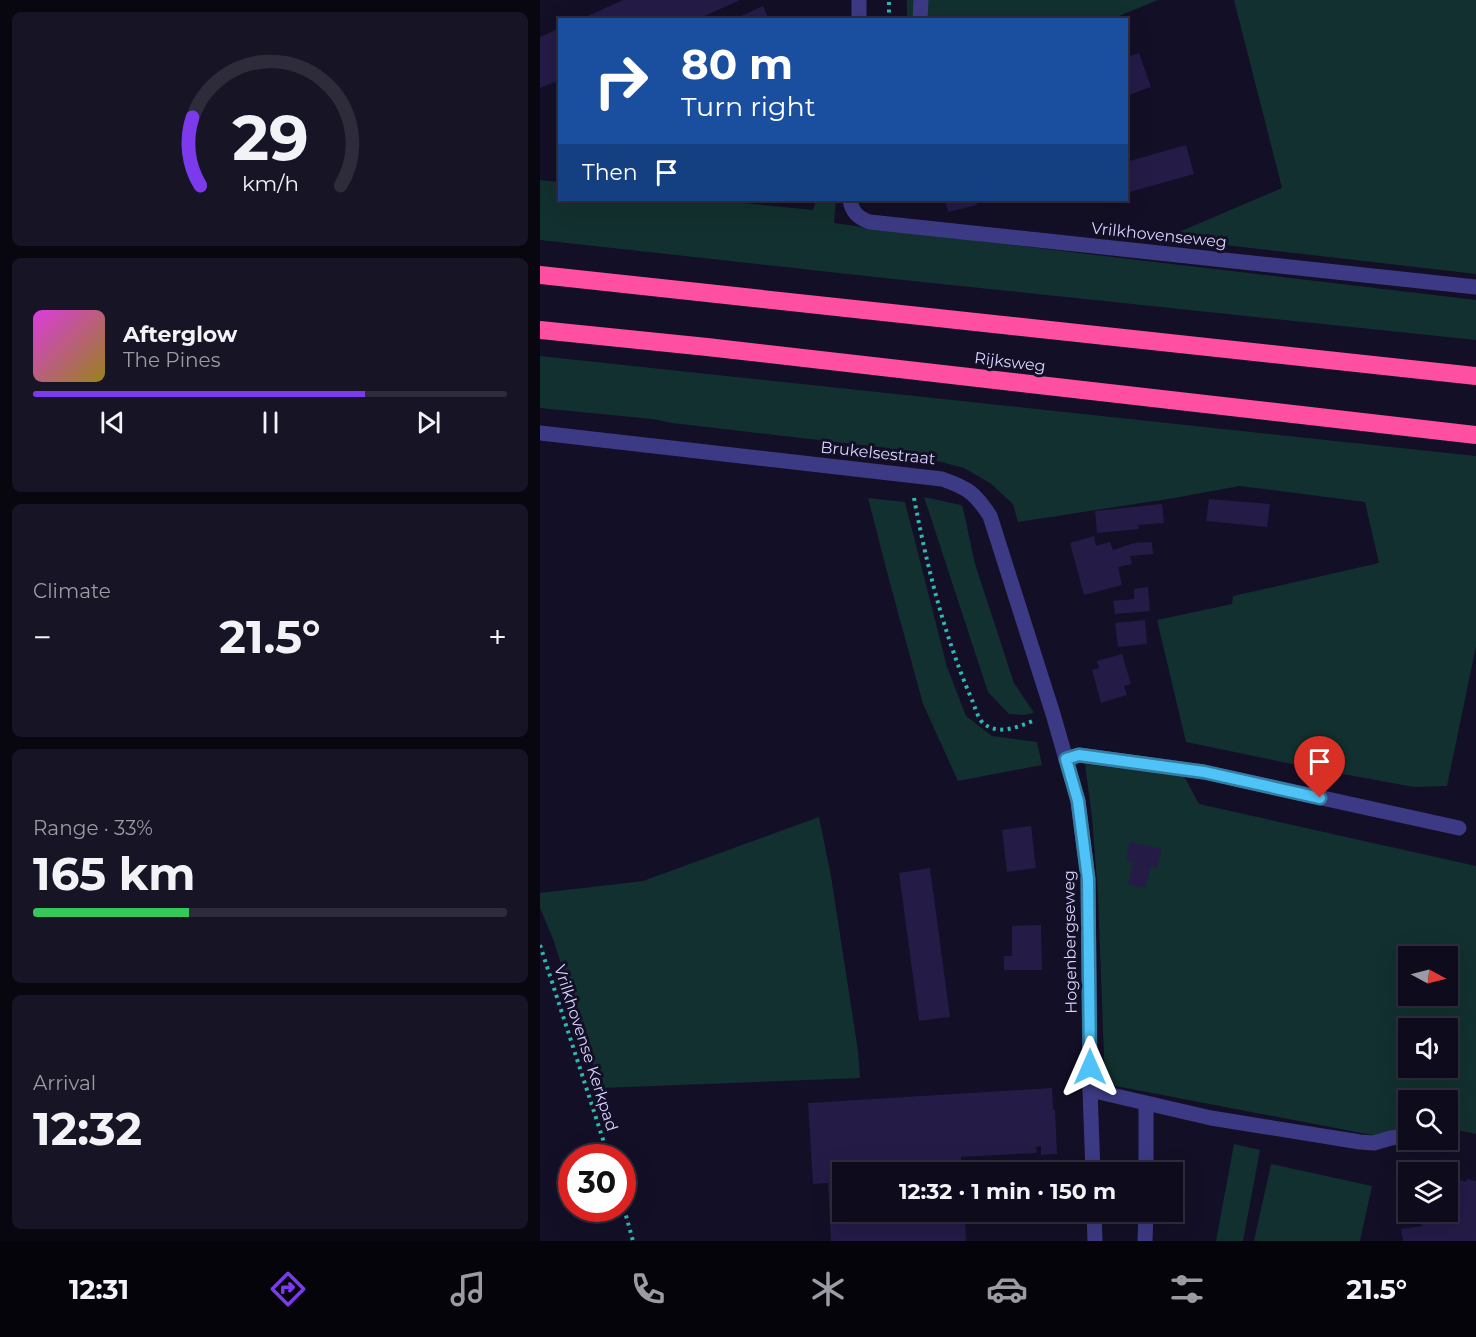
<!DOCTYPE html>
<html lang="en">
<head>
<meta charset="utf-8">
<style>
	:root { --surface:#0e0b1c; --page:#171425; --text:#f1f3f6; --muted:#9b9ba3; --line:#2e2b3b; --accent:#7c3aed }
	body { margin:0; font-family:Montserrat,sans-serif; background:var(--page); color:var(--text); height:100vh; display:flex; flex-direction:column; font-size:22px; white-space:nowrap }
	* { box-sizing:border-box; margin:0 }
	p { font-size:20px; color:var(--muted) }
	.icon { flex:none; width:33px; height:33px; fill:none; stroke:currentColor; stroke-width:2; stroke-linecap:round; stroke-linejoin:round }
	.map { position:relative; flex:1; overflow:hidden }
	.details { display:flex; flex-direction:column; gap:12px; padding:12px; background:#08060f; width:540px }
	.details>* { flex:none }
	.guide { position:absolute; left:18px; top:18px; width:570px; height:183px; border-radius:0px; box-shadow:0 6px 24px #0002,0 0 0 2px var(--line); background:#1a4fa0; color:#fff; overflow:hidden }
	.needle { width:39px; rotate:97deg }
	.controls { position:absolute; left:858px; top:946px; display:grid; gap:12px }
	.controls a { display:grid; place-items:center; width:60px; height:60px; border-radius:0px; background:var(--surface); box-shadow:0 6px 24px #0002,0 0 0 2px var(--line); font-size:30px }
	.speed { position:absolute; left:18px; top:1144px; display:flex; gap:12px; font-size:30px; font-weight:700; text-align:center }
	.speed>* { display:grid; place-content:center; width:78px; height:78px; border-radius:50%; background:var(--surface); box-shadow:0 6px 24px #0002,0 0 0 2px var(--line); line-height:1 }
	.speed .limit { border:9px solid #d22; background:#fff; color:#111 }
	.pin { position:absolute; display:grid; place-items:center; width:51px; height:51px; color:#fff; margin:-62px -26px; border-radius:50% 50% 50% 0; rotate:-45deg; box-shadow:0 0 6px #0007 }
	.pin .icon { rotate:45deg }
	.me { position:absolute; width:66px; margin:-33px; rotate:0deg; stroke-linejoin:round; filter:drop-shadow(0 0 4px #0008) }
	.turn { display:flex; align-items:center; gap:21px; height:126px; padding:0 24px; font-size:27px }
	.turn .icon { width:78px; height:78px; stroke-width:2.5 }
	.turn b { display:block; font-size:42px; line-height:51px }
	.then { display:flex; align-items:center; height:57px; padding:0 24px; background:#0003; gap:12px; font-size:22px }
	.big { font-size:45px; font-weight:700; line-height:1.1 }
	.details .widget { flex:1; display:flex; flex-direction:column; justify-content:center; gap:9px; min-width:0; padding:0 21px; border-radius:9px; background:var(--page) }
	.details .dial { align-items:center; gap:0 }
	.dial svg { height:156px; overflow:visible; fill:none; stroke:var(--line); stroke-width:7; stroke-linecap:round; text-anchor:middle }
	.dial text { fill:var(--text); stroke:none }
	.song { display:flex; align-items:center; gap:18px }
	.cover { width:72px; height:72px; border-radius:9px; background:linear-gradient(135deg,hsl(300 70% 55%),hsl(50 70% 35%)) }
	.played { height:6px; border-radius:3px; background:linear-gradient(90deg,var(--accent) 70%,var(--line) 70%) }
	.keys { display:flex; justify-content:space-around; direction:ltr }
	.heat { display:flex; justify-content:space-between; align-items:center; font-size:33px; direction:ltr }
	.charge { height:9px; border-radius:4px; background:linear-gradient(90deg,#34c759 33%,var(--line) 0) }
	.trip { position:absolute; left:292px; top:1162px; width:351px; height:60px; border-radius:0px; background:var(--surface); box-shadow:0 6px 24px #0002,0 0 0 2px var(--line); font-weight:700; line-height:60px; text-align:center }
	.dock { display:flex; height:96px; justify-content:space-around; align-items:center; background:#06040b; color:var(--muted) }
	.dock .icon { width:42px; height:42px }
	.dock .current { color:var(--accent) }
	.dock b { font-size:27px; color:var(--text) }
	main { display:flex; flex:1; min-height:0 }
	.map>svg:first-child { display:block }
	.green { fill:#12302f; fill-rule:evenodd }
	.building { fill:#241b47 }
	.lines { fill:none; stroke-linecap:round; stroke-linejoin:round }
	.path { stroke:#2fb8b0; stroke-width:4; stroke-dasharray:3 4.5; stroke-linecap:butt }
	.service { stroke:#3d3a85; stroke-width:15 }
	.minor { stroke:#3d3a85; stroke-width:15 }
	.motorway { stroke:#ff4fa3; stroke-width:18 }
	.route-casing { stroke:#337fa1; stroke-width:15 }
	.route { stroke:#4fc3f7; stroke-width:10 }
	.labels { text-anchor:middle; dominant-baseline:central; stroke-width:6; stroke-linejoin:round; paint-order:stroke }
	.street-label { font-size:16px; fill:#d9d4ff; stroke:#130f26 }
</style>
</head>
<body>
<main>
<section class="details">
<div class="widget dial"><svg viewBox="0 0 100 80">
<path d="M14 69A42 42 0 1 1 86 69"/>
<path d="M14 69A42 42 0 0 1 10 34" stroke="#7c3aed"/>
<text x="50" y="56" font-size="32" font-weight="700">29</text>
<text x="50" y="72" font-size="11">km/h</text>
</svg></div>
<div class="widget">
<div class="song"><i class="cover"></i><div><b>Afterglow</b><p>The Pines</p></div></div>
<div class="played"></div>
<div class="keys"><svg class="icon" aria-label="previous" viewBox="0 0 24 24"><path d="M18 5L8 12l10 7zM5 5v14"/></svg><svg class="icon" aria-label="pause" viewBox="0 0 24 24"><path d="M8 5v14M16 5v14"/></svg><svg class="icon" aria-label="next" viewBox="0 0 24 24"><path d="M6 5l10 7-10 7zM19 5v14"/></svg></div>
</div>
<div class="widget"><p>Climate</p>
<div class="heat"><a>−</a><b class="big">21.5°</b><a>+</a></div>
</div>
<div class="widget"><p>Range · 33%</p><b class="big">165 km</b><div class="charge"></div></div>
<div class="widget"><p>Arrival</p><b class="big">12:32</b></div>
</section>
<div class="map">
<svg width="936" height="1241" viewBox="0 0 936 1241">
	<rect width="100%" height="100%" fill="#130f26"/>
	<path class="green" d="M367,0H618L569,20L367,19Z
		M694,0H936V274L625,238L742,188Z
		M0,180L19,182L20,200H176L273,210L276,200H296L294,223L336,229L936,300V340L344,278L0,240Z
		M0,356L936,456V646L907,786L874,787L781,770L646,742L617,620L692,604L693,596L839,563L825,502L700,486L634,498L478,522L473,504L450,483L424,468L348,448L132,423L112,419L0,408Z
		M384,497L421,505L423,508L435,564L474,683L494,713L484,715L469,714L448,692Z
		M328,498L365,502L407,667L426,716L452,736L497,742L502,765L418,781L383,704L351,587Z
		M545,764L644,776L659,804L936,866V1134L908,1128V1101H868V1137L837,1136L565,1084L558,895L552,817ZM868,957H908V996H868ZM868,1029H908V1068H868Z
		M279,817L291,876L318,1051L320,1078L61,1088L13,939L0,908V893L103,881Z
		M694,1144L720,1150L703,1241H676Z
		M731,1164L832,1186L820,1241H714Z"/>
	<path class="building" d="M83,0H200L156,20H39Z
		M223,6L229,20H192Z
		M20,28V80L0,88V37Z
		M599,53L611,87L586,96V57Z
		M646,145L654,174L586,193V162Z
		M405,200H436L437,205L408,212Z
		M669,499L730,504L727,527L666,521Z
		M622,504L624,523L598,525L599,529L557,533L555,511Z
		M554,536L556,546L570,542L573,550L594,543L612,542L613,554L590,556L592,564L578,567L582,585L544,595L530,543Z
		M608,587L610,611L575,614L573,601L594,599V589Z
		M605,620L607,644L578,647L575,623Z
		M582,654L591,684L584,686L587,695L561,703L552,670L559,668L557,661Z
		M491,826L496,868L467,872L462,830Z
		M590,842L622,849L617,868L611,866L605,888L588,884L593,862L586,860Z
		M390,868L410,1017L379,1021L359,873Z
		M501,925L502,970H464V956H472V926Z
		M512,1088L513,1110H515L517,1154L501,1155V1146L496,1147L497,1153L421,1157L422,1173H303V1212H425L426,1241H291L288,1183L273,1184L268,1103Z
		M916,1176H920V1180L926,1182L927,1179L936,1181V1241H863L861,1229L882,1226L881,1217H875L876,1212H908V1178Z"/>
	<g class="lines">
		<path class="path" d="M349,20V0
			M346,200V201
			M374,498C387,567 404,635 432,700C435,707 438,719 444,724C461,736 478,726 496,720
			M0,945L69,1158
			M82,1201L93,1241"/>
		<path class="service" d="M526,759L539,755L664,772L919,828
			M550,1090L671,1118L820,1142L834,1143L851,1138L868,1136
			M890,1140L895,1141
			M606,1173V1104
			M605,1241L606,1212"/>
		<path class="minor" d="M319,0V20
			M380,20L381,0
			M310,200C312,212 318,218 330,222L936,287
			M0,433L402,479C428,488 435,493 450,516L513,714L538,801L548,879L550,1090L553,1173
			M554,1212L555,1241"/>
		<path class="motorway" d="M0,275L936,376
			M0,330L167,347L936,435"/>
	</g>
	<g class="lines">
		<g class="route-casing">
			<path id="route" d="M550,1067L548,879L538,801L526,759L539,755L664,772L780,798"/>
		</g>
		<use href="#route" class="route"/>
	</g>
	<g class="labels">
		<g class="street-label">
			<text transform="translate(619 235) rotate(6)">Vrilkhovenseweg</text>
			<text transform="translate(470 362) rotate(7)">Rijksweg</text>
			<text transform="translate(338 453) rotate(6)">Brukelsestraat</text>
			<text transform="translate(530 942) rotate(-91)">Hogenbergseweg</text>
			<text transform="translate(46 1048) rotate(72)">Vrilkhovense Kerkpad</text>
		</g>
	</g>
</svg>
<div class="controls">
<a><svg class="needle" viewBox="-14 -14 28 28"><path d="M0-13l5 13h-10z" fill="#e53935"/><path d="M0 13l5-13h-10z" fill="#9b9ba3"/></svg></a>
<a><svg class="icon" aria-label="sound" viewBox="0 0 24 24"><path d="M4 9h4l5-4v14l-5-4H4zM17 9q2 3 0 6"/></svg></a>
<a><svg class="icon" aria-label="search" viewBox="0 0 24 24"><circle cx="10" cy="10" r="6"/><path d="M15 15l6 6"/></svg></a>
<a><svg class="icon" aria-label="layers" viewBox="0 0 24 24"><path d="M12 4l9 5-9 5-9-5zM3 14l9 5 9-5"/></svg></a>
</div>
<div class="speed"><div class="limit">30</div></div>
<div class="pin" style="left:780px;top:798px;background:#d93025"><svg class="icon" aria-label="arrive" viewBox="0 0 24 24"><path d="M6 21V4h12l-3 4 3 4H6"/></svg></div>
<svg class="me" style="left:550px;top:1067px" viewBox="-20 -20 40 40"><path d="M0-17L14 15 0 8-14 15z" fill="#4fc3f7" stroke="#fff" stroke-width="4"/></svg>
<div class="trip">12:32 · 1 min · 150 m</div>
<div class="guide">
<div class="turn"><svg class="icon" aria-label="right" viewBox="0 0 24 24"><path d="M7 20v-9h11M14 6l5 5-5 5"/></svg><div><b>80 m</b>Turn right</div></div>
<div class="then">Then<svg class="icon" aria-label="arrive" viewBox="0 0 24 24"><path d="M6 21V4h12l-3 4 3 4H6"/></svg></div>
</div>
</div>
</main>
<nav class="dock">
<b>12:31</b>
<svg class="icon current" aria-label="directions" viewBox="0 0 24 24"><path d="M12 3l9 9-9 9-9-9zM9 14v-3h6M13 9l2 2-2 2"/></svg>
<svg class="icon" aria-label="music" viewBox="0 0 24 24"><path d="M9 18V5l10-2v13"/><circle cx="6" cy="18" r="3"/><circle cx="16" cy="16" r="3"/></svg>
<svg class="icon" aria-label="phone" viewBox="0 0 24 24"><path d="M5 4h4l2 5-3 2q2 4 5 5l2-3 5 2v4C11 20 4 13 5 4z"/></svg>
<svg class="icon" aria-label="climate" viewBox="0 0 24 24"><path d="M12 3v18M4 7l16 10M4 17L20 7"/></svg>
<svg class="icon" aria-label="car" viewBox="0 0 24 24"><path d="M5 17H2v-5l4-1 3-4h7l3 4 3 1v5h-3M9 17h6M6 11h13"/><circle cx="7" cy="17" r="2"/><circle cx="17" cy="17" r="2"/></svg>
<svg class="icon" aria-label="filters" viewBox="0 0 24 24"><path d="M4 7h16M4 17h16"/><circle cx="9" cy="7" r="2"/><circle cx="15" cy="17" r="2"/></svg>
<b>21.5°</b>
</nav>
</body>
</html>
